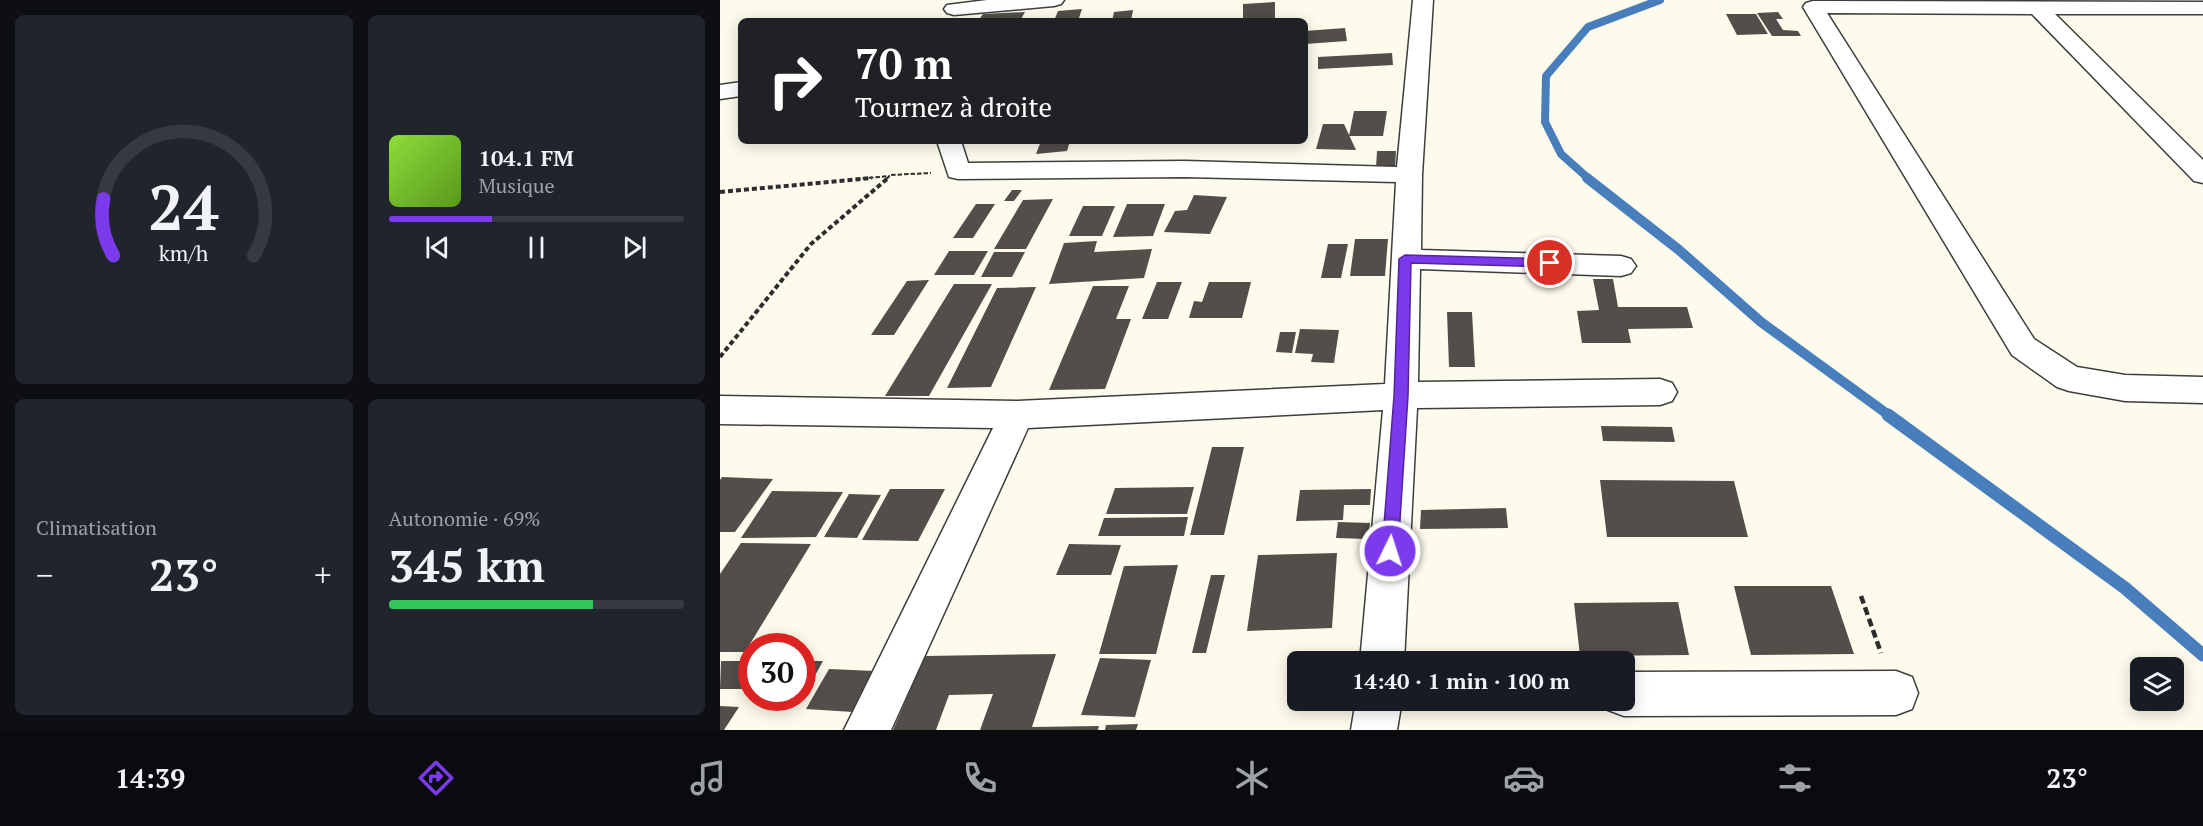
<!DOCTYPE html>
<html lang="fr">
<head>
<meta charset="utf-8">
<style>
	:root { --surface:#171b24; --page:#20242c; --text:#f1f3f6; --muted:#9ea1a6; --line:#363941; --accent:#7c3aed }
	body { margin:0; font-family:"PT Serif",serif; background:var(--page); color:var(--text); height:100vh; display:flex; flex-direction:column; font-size:22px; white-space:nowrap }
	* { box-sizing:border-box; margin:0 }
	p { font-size:20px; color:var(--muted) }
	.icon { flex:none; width:33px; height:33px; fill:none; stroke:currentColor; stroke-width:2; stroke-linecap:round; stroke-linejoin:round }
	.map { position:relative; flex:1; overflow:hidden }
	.panel { display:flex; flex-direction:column; gap:15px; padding:15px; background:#0d0f14; width:720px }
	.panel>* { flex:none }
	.hud { position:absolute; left:18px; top:18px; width:570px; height:126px; border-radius:9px; box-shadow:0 3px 15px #0003; background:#202124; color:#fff; overflow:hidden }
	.tools { position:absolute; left:1410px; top:657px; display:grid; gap:12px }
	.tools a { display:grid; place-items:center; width:54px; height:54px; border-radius:9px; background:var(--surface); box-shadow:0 3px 15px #0003; font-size:30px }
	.speed { position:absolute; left:18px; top:633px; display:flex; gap:12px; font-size:30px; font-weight:700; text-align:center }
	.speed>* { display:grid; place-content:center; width:78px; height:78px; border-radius:50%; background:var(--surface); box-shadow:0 3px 15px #0003; line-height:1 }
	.speed .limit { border:9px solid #d22; background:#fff; color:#111 }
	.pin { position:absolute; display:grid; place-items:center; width:51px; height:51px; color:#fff; margin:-26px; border:3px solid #fff; border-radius:50%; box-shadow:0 2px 6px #0007 }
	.me { position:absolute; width:66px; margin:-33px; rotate:4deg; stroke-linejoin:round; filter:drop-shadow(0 0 4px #0008) }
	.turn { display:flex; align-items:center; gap:21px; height:126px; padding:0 18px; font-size:27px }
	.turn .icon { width:78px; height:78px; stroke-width:2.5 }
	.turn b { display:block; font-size:42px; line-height:51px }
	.big { font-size:45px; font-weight:700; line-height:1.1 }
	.panel .card { flex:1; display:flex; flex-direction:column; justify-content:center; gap:9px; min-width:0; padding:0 21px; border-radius:9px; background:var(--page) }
	.panel .dial { align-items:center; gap:0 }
	.dial svg { height:156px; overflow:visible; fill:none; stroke:var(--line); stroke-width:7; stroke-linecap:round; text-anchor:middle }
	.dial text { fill:var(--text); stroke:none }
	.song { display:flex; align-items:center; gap:18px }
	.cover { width:72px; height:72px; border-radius:9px; background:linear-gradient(135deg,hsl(90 70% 55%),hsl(90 70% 35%)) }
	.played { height:6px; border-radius:3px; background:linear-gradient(90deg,var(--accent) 35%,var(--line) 35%) }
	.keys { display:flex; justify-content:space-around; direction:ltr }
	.heat { display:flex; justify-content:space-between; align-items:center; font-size:33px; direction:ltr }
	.charge { height:9px; border-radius:4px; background:linear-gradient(90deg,#34c759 69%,var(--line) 0) }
	.panel .tiles { flex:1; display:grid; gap:15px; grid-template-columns:repeat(2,1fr) }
	.trip { position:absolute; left:567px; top:651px; width:348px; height:60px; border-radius:9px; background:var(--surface); box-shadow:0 3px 15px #0003; font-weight:700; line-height:60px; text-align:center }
	.menu { display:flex; height:96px; justify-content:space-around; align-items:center; background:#090b0e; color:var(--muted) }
	.menu .icon { width:42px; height:42px }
	.menu .selected { color:var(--accent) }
	.menu b { font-size:27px; color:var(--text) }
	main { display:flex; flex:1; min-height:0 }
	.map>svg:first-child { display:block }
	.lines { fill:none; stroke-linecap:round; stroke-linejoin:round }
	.stream-far2 { stroke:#477ebb; stroke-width:8 }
	.stream-far1 { stroke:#477ebb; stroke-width:10 }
	.stream { stroke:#477ebb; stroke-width:13 }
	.building { fill:#524e49 }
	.street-casing { stroke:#3e3e3e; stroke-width:3 }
	.path-far2 { stroke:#2d2d2d; stroke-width:2; stroke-dasharray:4.5 2; stroke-linecap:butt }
	.path-far1 { stroke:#2d2d2d; stroke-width:4; stroke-dasharray:5 3; stroke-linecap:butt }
	.path { stroke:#2d2d2d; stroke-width:4.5; stroke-dasharray:8 4; stroke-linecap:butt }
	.street { fill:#fff; fill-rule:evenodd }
	.route { fill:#7c3aed; stroke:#51269a; stroke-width:1.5 }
</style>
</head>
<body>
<main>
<section class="panel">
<div class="tiles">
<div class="card dial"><svg viewBox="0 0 100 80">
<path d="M14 69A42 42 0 1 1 86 69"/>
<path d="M14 69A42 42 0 0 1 9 40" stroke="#7c3aed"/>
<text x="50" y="56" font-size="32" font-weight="700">24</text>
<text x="50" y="72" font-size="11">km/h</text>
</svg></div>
<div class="card">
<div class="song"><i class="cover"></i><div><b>104.1 FM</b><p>Musique</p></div></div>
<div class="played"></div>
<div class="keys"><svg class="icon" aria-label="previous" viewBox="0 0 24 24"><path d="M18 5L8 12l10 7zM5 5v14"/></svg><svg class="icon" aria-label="pause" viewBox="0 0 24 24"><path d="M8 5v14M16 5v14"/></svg><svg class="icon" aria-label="next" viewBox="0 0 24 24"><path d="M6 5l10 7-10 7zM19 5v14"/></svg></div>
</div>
<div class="card"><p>Climatisation</p>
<div class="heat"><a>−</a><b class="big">23°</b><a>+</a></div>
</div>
<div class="card"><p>Autonomie · 69%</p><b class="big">345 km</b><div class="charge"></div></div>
</div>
</section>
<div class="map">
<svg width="1483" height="730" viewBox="0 0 1483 730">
	<rect width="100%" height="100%" fill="#fcfbec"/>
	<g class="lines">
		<path class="stream-far2" d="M869,179L841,154L825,122L826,76L868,27L940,0"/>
		<path class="stream-far1" d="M867,178L959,250L1041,322L1170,416"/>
		<path class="stream" d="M1168,415L1405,588L1483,655"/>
	</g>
	<path class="building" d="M555,2V21H523V4Z
		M362,9L358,21H334L338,11Z
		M413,10L411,21H392L394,12Z
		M305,12L300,21H258L263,14Z
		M1058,12L1063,19H1056L1063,30L1078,31L1081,36H1052L1037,13Z
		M1006,14H1036L1048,34L1017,35Z
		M625,28L627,41L585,44V31Z
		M672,53L673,65L598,69V57Z
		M634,111H667L663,136H629Z
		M603,124H624L636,150L596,149Z
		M321,141H350L347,151L316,154Z
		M657,151H676L675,168H656Z
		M292,190H302L294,201H284Z
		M474,195L507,197L490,234L444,232L455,211L467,210Z
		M333,199L306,249H274L303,200Z
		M256,204H275L253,238H233Z
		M407,204H445L433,236L393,237Z
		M363,206H395L382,236H349Z
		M635,239H668L665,276H630Z
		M377,241L374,252L432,249L424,278L329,284L344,243Z
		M608,244H628L621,278H601Z
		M229,251H268L254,275H214Z
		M274,252H305L292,277H261Z
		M873,279H893L898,307H967L973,328L908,329L911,343H862L857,311L879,310Z
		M209,280L174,335H151L187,281Z
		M437,282H462L448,319H422Z
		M489,282H531L522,318H469L474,301L482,302Z
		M234,284H272L209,396H165Z
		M373,286H409L396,319H411L385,389L329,390Z
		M316,287L271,387L227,388L277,288Z
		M727,312H752L755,367H729Z
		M580,329L619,330L614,363L591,362L593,354L575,353Z
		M560,332H576L572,353L556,352Z
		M881,426L952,427L955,442L883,441Z
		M492,447H524L504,535H470Z
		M2,477L53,479L15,532H0V480Z
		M880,480L1014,481L1028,537H887Z
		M474,487L467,514H386L395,488Z
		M170,489H225L198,541L142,540Z
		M651,489L650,505H624L623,520L576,521L580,490Z
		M52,491L123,492L96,537L21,538Z
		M129,494L161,495L137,538L104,537Z
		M786,508L788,528L700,529L701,510Z
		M468,517L464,536H378L384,518Z
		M618,522L650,523L648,539L616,538Z
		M21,543L91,544L25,652H0V574Z
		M349,544L401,545L391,575H336Z
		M617,553L612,628L527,631L538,555Z
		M458,565L436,654H379L404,566Z
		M491,575H505L486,653H472Z
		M1014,586H1111L1134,654L1031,655Z
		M958,602L969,655L860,656L854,603Z
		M336,654L312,727L379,726L378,730H260L273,694L229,695L216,730H173L205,656Z
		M380,658L431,660L415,717L361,715Z
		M1,661H32V689H0Z
		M82,661H103L87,690H82Z
		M109,669L155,671L133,712L86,709Z
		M0,706L19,707L4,730H0Z
		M418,724L416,730H385L386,725Z"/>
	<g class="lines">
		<g class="street-casing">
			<path id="street" d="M267,0H344L341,4L334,6L234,15L227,13L224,9L227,5Z
				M693,0H713L702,175L701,250L901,256L911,259L916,266L911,273L901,276L700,269L698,382L940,379L952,383L957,392L952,401L940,405L697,408L684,662H640L663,410L308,428L171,730H124L273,428L0,424V396L297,401L665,384L676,182L465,177L238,179L229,177L217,141H241L248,163L465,161L677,167Z
				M1093,1L1483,2V14H1335L1483,160V183L1474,181L1312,14L1107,13L1314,339L1357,367L1405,375L1483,377V403L1405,401L1349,391L1337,387L1292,355L1083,7L1086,3Z
				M21,82V96L0,99V85Z
				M1176,671L1192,677L1198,693L1192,709L1176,715L904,716L888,710L884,700H904V672Z
				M636,700H682L677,730H631Z"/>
		</g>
		<path class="path-far2" d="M136,179L170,176
			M166,179L171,175L211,173"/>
		<path class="path-far1" d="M0,192L152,178
			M0,357L91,244L168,178"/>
		<path class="path" d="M1141,596L1161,653"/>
		<use href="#street" class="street"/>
	</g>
	<path class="route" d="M685,255L830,259L836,263L830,267L691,263L688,396L678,551L676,556L670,558L664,556L662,551L674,396L679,259Z"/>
</svg>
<div class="tools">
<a><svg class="icon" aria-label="layers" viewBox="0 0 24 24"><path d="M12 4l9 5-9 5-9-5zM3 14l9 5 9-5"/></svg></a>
</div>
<div class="speed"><div class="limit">30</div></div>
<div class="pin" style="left:830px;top:263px;background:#d93025"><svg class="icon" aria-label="arrive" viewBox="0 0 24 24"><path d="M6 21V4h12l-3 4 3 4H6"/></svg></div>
<svg class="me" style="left:670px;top:551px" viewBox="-20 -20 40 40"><circle r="17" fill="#7c3aed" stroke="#fff" stroke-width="3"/><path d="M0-11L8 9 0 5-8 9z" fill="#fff"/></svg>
<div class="trip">14:40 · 1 min · 100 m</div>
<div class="hud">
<div class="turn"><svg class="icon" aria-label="right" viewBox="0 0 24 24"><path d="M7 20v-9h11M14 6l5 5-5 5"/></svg><div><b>70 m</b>Tournez à droite</div></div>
</div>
</div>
</main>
<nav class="menu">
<b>14:39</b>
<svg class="icon selected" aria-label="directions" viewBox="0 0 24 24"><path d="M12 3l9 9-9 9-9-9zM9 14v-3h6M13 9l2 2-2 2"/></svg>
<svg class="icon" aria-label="music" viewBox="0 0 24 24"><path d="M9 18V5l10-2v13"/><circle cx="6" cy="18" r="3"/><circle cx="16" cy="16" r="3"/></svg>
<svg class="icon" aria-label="phone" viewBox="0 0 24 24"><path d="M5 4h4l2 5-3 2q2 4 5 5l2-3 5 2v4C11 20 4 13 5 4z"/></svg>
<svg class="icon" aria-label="climate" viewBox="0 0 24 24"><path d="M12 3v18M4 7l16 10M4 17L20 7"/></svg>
<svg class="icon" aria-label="car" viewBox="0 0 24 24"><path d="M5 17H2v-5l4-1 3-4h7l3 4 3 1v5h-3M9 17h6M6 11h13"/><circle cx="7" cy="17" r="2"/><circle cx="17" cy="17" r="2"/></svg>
<svg class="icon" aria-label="filters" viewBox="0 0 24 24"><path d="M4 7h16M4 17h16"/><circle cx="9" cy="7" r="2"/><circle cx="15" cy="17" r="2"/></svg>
<b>23°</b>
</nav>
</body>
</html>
